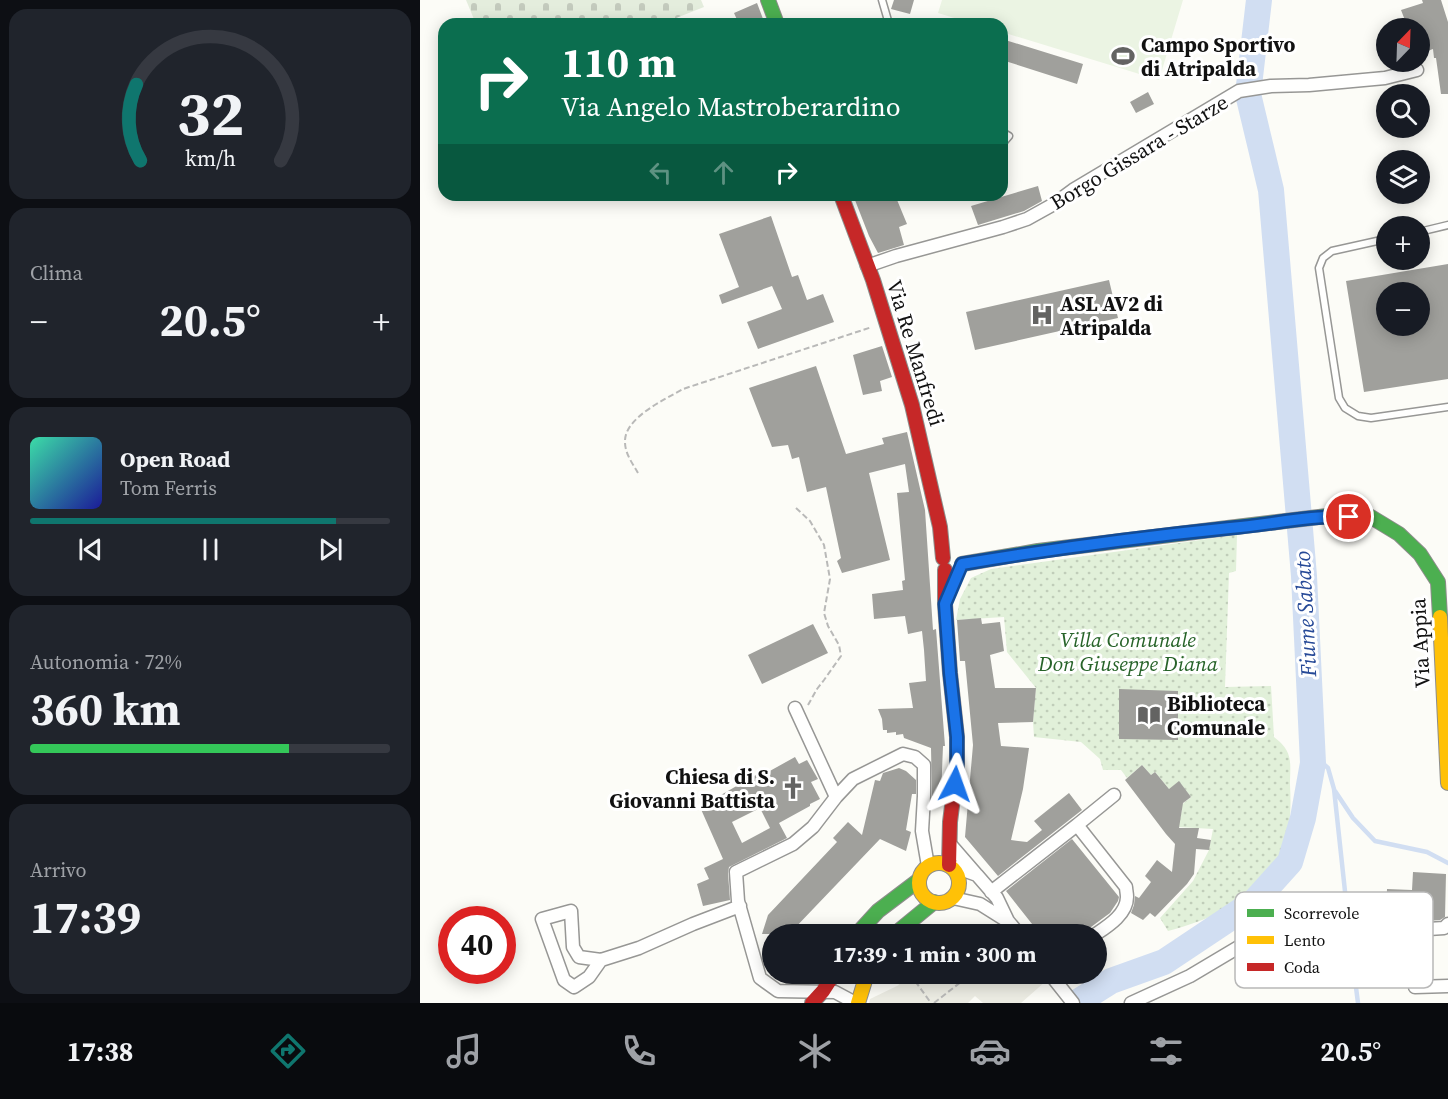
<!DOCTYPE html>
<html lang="it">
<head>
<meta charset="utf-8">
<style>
	:root { --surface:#171b24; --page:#20242c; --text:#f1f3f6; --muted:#9ea1a6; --line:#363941; --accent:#0f766e }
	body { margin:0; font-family:"Source Serif 4",serif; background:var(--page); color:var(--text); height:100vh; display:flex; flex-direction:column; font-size:22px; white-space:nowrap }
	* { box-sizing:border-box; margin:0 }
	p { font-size:20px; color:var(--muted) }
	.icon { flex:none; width:33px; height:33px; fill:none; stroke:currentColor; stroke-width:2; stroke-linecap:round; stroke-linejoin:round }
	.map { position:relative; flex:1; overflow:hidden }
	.details { display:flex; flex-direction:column; gap:9px; padding:9px; background:#0d0f14; width:420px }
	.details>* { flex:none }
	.banner { position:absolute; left:18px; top:18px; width:570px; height:183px; border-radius:18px; box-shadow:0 3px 15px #0003; background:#0b6e4f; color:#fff; overflow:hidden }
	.needle { width:39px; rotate:23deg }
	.buttons { position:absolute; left:956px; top:18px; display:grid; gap:12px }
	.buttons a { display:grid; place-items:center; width:54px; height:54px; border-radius:50%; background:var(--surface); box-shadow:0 3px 15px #0003; font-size:30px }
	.speed { position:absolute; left:18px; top:906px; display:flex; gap:12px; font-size:30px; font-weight:700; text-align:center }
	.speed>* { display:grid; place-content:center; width:78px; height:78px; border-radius:50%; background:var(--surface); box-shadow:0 3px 15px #0003; line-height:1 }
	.speed .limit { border:9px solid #d22; background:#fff; color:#111 }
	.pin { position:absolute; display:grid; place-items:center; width:51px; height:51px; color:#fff; margin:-26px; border:3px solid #fff; border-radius:50%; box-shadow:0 2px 6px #0007 }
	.me { position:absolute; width:66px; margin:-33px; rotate:4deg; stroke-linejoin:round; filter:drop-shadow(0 0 4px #0008) }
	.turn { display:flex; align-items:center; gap:21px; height:126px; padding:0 24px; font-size:27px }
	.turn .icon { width:78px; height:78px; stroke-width:2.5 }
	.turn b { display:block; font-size:42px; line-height:51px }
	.lanes { display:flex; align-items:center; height:57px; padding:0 24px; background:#0003; justify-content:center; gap:30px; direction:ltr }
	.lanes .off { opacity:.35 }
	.big { font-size:45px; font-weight:700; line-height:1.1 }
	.details .widget { flex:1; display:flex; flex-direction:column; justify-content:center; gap:9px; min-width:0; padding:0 21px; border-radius:18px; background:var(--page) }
	.details .dial { align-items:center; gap:0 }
	.dial svg { height:156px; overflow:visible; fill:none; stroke:var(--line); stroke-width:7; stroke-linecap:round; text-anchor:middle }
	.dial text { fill:var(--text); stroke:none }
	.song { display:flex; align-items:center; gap:18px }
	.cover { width:72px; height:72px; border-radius:9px; background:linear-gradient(135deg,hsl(160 70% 55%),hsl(240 70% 35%)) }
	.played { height:6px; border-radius:3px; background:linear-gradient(90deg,var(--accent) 85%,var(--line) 85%) }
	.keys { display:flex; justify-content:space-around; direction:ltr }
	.heat { display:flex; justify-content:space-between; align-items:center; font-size:33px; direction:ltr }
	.charge { height:9px; border-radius:4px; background:linear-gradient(90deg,#34c759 72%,var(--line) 0) }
	.trip { position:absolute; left:342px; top:924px; width:345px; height:60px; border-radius:30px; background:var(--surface); box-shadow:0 3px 15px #0003; font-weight:700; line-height:60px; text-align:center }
	.dock { display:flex; height:96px; justify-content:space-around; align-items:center; background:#090b0e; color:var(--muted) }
	.dock .icon { width:42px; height:42px }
	.dock .on { color:var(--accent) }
	.dock b { font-size:27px; color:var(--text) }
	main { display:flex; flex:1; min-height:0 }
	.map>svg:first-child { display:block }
	.cemetery { fill:url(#cemetery-stones) }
	.park { fill:url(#park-dots) }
	.pitch { fill:#ebf4e3 }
	.plaza { fill:#ecece3 }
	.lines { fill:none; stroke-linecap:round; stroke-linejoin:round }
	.stream { stroke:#d1def2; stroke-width:4.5 }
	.river { stroke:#d1def2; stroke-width:26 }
	.building { fill:#a0a09c; fill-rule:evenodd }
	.lane-casing { stroke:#979795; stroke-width:9 }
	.street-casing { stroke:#979795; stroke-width:15 }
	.fast-casing { stroke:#8d8d8b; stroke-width:16 }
	.slow-casing { stroke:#8d8d8b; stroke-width:16 }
	.jam-casing { stroke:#8d8d8b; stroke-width:16 }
	.path { stroke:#b9b9b8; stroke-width:2; stroke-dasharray:6 3; stroke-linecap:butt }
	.lane { stroke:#fffffe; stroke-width:6 }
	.street { stroke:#fffffe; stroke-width:12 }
	.fast { stroke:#4caf50; stroke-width:14 }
	.slow { stroke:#ffc107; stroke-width:14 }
	.jam { stroke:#c62828; stroke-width:14 }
	.route-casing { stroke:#114b97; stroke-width:15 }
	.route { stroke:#1a73e8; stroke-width:10 }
	.labels { text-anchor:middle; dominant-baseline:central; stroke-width:6; stroke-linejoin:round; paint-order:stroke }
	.poi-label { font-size:21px; font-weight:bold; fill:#111; stroke:#fff; text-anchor:start }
	.street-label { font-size:21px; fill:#111; stroke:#fff }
	.park-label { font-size:21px; font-style:italic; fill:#276329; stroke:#fff }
	.water-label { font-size:22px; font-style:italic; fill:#264997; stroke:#fff }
	.key { fill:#fff; stroke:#b8b8b8; stroke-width:1.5 }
	.key-label { font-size:16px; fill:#111 }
</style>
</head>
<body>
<main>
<section class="details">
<div class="widget dial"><svg viewBox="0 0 100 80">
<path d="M14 69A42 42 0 1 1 86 69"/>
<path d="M14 69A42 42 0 0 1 12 30" stroke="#0f766e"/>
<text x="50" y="56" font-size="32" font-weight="700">32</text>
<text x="50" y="72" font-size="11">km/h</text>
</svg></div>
<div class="widget"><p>Clima</p>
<div class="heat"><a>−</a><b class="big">20.5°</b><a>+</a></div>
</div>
<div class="widget">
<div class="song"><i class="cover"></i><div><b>Open Road</b><p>Tom Ferris</p></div></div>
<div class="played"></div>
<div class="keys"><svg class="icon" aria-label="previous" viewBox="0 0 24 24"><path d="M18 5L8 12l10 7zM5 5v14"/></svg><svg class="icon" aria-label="pause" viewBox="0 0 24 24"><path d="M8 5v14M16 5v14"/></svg><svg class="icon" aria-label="next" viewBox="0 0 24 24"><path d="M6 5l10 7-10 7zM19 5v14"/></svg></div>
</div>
<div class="widget"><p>Autonomia · 72%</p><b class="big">360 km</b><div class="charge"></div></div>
<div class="widget"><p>Arrivo</p><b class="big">17:39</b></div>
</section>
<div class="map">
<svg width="1028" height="1003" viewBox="0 0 1028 1003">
	<defs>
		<pattern id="cemetery-stones" width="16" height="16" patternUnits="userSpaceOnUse" patternTransform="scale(1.5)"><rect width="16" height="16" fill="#e4eddd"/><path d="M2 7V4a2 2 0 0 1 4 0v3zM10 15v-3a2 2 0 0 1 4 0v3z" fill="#c3cabd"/></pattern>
		<pattern id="park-dots" width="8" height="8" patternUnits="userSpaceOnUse" patternTransform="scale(1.5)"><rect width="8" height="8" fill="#e1f0d9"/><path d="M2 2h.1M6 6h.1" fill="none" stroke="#c0cdb9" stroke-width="1.8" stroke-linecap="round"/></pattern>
	</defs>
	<rect width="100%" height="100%" fill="#fcfcf7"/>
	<path class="cemetery" d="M46,0H281L284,7L241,24H56Z"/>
	<path class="park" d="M817,535L816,571L809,573L805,687L851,686L854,737C874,752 870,763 870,785C871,804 871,822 866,840C863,850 857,860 851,869C827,905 788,920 748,931L740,918L773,881L789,850L793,829L758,827L762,810L760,806L771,797L759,782L749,789L735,772L731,775L722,765L707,778L701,770H683L680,759L661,742L614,737L613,722L616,688L587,652L584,617L536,620L540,599L551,578L571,569Z"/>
	<path class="pitch" d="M522,0H763L739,80L582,32V24H554L518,13Z"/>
	<path class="plaza" d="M473,974H616L626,981L601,1003H563L555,996L548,1003H449L450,999L479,985Z"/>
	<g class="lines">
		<path class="stream" d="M892,750L898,759L908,768L914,789L927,910
			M915,791L933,818L955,841L1007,852L1028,863
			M929,933L938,1003"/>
		<path class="river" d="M656,1003L691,981L744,962L834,902L870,862L883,818L893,763L884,576L851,190L828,94L839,0"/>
	</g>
	<path class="building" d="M474,0H494L490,14L471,9Z
		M1002,0H1021L1028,22V94H1021L1016,58H1014L1013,49L999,54V28H988L981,10L1003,3Z
		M337,3L345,24H319L314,13Z
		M582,39L663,64L657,84L582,60Z
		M728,92L734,104L716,113L710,102Z
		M618,186L622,201L604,211L558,225L551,206Z
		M433,195H475L487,224L479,227L484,245L458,253L449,236Z
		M351,216L372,277L378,275L387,300L403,294L414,322L338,349L327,322L362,309L352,286L302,304L299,295L319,287L299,234Z
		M1028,264V379L944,392L926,281ZM966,292H999V326H966Z
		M689,280L698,318L555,350L546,312Z
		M462,346L472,377L460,381L462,391L443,395L433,355Z
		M396,366L426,454L464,444L462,438L487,432L505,510L513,630L516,629L525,746H523L521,797L512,796L511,748L484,738L483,734L476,735V732L467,733V730H463L462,719L458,709L493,708L489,683L506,681L504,650L502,631L488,634L485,616L454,619L452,594L483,590L482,581L485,580L477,493L489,492L485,464L449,473L470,560L422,573L417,561L421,558L406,487L387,492L379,457L372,459L368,445L352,447L329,388Z
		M561,618L562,624L580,622L584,651L570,655L575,688H616L613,722L578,723L581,746L609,748L603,789L591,840L607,842L622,830L614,821L649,793L662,810L578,876L545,837L553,745L545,661H540L537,620Z
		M393,624L408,653L342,684L328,655Z
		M699,689L758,691V740L699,739Z
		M375,757L379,764L387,760L398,779L391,782L400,799L390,804V806L359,823L367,838L309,867L308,873L310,900L283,906L277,884L289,879L284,868L303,859L280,807L346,769L348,772ZM340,808L350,828L322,843L312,822Z
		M722,765L731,775L735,772L749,789L759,781L771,797L763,803L759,828H779L777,838L791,840L789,850L776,849L774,874L767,884L735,917L730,913L723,920L711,913L714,905L715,896L719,898L731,882L725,876L737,860L752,872L755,844L746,834L705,780Z
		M479,768L486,771L496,780V794H492L486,830L491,832L486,851L460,839L372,931L373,934H342L348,915L417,842L413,838L428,822L442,835L455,780L460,781L463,773Z
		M652,839L699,897L698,901L690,913L671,927L664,934H620L586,891Z
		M993,872L1026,874L1025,917L1020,920L995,922V915L966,914L967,889L992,890Z"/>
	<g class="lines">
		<g class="lane-casing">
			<path id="lane" d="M462,0L469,24
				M582,132L589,136L582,144
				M999,232L1028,225
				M966,239L912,251L903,258L899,268L919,398L925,408L938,416L951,418L1028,407"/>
		</g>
		<g class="street-casing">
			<path id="street" d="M447,266L476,256L583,227L607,219L634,204L653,190L819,91L851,86L889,85L965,78L997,70
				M375,708L416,797L393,827L373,844L316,872L318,901L340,978L358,991L415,992L430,1000L432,1003
				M416,797L433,779L483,754L495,757L504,765V796L502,831L508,866
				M657,825L694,795
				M530,844L556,874
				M529,865L557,875L577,898L588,921L599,934
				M571,892L657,825L706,887C706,890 707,893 707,897C707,914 688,926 676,934
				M533,898L560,904L587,921
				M993,930L995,987L1028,986
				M181,960L169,977L154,987L144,980L122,919L151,911L153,947L159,957L181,960L219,948L273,924L320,906
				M630,974L653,1003
				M711,1003L770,976L849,929L890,924L938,921L969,923L993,930L1024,928L1028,924"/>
		</g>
		<g class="fast-casing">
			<path id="fast" d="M348,0L357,24
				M542,564L618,551L907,516L951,517L979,534L1000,554L1018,582L1020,617
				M437,934L458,911L499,880
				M475,934L514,902"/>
		</g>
		<g class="slow-casing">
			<path id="slow" d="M1020,617L1028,783
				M499 883a20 20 0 1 1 40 0a20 20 0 1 1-40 0Z
				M438,1003L447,974"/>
		</g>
		<g class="jam-casing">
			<path id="jam" d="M421,195L453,280L492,405L520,527L523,558
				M525,570V604L530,673L537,737V766L530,822L529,865
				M392,1003L403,991L414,974"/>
		</g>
		<path class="path" d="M218,473C213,464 205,454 205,442C204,418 244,400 263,389L452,327
			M376,508L390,521L404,545L410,579L404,613L408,626L419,645L421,656L404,680L397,689L388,705
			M490,974L511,1003
			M514,1003L551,974"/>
		<use href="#lane" class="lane"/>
		<use href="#street" class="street"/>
		<use href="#fast" class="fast"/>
		<use href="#slow" class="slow"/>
		<use href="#jam" class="jam"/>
	</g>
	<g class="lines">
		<g class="route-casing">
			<path id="route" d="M535,784L537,766V737L530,673L525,604L542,564C631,549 721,537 810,528C850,525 889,515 929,517"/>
		</g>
		<use href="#route" class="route"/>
	</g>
	<defs>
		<g id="stadium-bare" transform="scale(1.8)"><path d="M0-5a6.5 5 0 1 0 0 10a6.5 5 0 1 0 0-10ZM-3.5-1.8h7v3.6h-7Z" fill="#636362" stroke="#fff" stroke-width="2.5" paint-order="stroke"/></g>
		<g id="hospital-bare" transform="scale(1.8)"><path d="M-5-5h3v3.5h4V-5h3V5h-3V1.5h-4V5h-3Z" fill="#636362" stroke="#fff" stroke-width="2.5" paint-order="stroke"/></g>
		<g id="library-bare" transform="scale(1.8)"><path d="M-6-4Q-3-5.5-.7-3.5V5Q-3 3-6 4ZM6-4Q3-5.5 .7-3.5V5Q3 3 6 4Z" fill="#636362" stroke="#fff" stroke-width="2.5" paint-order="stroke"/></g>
		<g id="church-bare" transform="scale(1.8)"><path d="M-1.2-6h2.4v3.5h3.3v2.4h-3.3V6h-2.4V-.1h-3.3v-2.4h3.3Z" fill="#636362" stroke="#fff" stroke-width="2.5" paint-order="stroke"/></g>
	</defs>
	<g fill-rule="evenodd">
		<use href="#stadium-bare" x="703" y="56"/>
		<use href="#hospital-bare" x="622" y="315"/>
		<use href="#library-bare" x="729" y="715"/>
		<use href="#church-bare" x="373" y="788"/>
	</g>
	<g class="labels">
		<g class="poi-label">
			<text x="721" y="44">Campo Sportivo<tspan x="721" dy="24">di Atripalda</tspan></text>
			<text x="640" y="303">ASL AV2 di<tspan x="640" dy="24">Atripalda</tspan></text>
			<text x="747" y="703">Biblioteca<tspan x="747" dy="24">Comunale</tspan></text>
			<text x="355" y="776" text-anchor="end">Chiesa di S.<tspan x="355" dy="24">Giovanni Battista</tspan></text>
		</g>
		<g class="street-label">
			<text transform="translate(719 152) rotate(-31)">Borgo Gissara - Starze</text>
			<text transform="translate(496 353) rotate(73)">Via Re Manfredi</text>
			<text transform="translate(1000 643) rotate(-93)">Via Appia</text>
		</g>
		<g class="park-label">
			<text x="708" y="639">Villa Comunale<tspan x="708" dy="24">Don Giuseppe Diana</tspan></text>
		</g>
		<g class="water-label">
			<text transform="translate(885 614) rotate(-93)">Fiume Sabato</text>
		</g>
	</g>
	<rect x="815" y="892" width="198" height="96" rx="9" class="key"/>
	<rect x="827" y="909" width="27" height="8" fill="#4caf50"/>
	<rect x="827" y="936" width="27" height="8" fill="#ffc107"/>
	<rect x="827" y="963" width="27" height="8" fill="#c62828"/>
	<g class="key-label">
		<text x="864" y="919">Scorrevole</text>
		<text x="864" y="946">Lento</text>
		<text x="864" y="973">Coda</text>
	</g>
</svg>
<div class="buttons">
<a><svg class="needle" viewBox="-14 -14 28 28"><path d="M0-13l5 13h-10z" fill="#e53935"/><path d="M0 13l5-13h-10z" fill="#9ea1a6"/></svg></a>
<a><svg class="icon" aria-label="search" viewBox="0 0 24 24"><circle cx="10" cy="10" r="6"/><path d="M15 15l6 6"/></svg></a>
<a><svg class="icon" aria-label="layers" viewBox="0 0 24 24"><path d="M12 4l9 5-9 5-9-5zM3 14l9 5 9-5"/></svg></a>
<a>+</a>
<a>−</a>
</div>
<div class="speed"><div class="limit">40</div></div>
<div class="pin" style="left:929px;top:517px;background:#d93025"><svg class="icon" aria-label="arrive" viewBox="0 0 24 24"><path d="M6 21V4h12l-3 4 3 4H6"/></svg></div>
<svg class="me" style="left:535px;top:784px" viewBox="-20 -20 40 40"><path d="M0-17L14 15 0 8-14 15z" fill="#1a73e8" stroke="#fff" stroke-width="4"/></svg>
<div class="trip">17:39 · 1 min · 300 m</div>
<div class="banner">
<div class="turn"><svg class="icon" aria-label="right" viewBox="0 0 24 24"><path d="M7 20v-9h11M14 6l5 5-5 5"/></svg><div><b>110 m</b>Via Angelo Mastroberardino</div></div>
<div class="lanes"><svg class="icon off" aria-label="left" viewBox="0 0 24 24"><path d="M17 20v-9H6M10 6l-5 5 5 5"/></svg><svg class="icon off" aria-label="ahead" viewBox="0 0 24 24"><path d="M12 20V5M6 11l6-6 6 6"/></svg><svg class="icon" aria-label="right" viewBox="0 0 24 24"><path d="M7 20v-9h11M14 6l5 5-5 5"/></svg></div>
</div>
</div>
</main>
<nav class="dock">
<b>17:38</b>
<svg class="icon on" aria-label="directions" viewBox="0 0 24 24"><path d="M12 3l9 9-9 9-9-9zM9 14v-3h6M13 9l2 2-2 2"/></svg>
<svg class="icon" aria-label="music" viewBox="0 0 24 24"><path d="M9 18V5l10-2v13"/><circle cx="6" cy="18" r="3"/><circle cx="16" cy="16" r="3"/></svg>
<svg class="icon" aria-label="phone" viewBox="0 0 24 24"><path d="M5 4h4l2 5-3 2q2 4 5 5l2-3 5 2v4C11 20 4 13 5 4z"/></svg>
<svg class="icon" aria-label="climate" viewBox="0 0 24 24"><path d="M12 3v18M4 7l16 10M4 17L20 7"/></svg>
<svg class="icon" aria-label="car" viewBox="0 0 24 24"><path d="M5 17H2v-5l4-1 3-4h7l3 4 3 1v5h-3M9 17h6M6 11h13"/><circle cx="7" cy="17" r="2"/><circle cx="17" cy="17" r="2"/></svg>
<svg class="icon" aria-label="filters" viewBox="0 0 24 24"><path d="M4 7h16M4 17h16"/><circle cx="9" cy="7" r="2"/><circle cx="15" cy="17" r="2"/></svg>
<b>20.5°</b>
</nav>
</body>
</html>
